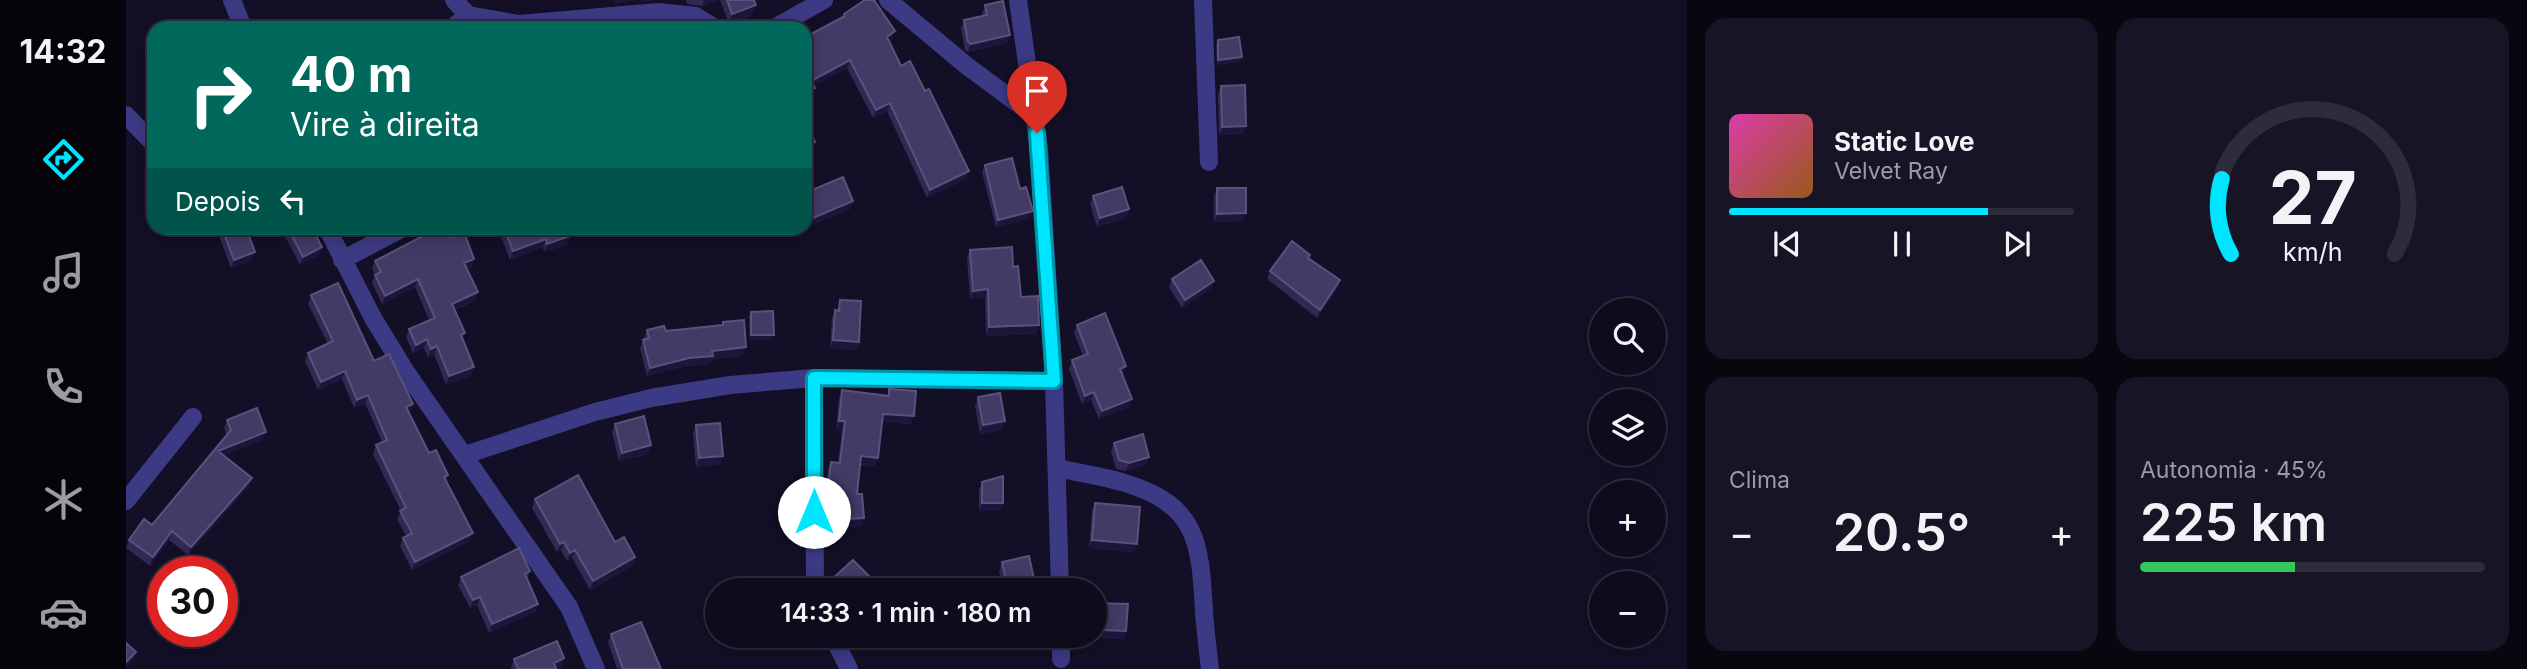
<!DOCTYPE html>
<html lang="pt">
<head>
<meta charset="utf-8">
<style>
	:root { --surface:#0e0b1c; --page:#171425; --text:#f1f3f6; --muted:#9b9ba3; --line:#2e2b3b; --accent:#00e5ff }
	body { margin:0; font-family:Inter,sans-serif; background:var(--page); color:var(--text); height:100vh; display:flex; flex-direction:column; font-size:26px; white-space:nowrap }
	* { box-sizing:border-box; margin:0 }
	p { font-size:23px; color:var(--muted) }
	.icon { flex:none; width:38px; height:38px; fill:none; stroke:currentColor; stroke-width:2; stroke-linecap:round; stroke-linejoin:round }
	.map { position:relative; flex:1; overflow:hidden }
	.details { display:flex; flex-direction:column; gap:18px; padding:18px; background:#08060f; width:840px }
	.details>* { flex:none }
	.top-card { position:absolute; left:21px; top:21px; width:665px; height:214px; border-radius:21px; box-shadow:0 4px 18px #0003,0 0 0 2px var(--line); background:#00695c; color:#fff; overflow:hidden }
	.fabs { position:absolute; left:1463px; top:298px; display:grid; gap:14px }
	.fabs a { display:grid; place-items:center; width:77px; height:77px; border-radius:50%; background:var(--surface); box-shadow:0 4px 18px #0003,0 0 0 2px var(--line); font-size:35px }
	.speed { position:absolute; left:21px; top:556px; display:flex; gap:14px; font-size:35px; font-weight:700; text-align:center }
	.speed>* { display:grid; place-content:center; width:91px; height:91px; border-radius:50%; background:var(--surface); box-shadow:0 4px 18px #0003,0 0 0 2px var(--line); line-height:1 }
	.speed .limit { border:10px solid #d22; background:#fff; color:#111 }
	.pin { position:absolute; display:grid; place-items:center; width:60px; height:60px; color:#fff; margin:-72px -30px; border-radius:50% 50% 50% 0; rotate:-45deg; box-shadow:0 0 7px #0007 }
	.pin .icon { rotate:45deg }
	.me { position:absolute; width:77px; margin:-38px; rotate:0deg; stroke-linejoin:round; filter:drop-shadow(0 0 5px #0008) }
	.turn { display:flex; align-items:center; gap:24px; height:147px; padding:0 28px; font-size:32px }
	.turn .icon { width:91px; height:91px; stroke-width:2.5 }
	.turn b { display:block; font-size:49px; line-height:60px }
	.then { display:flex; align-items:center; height:66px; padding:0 28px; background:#0003; gap:14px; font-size:26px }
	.big { font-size:52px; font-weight:600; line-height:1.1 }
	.details .card { flex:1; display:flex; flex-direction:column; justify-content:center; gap:10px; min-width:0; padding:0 24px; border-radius:21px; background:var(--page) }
	.details .dial { align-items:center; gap:0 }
	.dial svg { height:182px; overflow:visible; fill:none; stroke:var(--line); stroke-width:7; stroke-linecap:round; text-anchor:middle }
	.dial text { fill:var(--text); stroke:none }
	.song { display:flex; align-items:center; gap:21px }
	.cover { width:84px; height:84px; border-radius:10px; background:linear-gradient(135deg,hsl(320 70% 55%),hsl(30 70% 35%)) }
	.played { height:7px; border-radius:4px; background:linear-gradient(90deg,var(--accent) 75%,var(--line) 75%) }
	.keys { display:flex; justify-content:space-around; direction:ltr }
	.heat { display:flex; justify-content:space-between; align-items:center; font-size:38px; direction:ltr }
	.charge { height:10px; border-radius:5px; background:linear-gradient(90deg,#34c759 45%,var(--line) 0) }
	.details .tiles { flex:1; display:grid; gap:18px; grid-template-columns:repeat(2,1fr) }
	.trip { position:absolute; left:579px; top:578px; width:402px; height:70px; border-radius:35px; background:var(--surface); box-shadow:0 4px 18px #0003,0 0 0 2px var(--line); font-weight:600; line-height:70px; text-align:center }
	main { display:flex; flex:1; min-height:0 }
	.dock { display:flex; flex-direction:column; width:126px; justify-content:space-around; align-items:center; background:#06040b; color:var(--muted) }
	.dock .icon { width:49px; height:49px }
	.dock .current { color:var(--accent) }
	.dock b { font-size:32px; color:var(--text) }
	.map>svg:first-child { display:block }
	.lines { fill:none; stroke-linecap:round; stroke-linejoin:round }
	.minor { stroke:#3d3a85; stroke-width:18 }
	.wall { fill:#312854 }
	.shaded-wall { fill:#1d163a }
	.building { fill:#433a66; stroke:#5a527e; stroke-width:2 }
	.route-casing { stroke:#0095a6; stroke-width:18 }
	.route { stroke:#00e5ff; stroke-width:12 }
</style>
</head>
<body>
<main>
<nav class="dock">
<b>14:32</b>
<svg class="icon current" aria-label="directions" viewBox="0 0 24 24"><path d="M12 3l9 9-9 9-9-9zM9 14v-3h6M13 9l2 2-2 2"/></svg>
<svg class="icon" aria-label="music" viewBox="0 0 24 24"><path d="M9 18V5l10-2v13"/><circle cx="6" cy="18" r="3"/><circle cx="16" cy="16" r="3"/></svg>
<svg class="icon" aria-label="phone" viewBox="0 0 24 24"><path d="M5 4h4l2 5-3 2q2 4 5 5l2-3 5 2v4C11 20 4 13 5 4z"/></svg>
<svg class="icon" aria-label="climate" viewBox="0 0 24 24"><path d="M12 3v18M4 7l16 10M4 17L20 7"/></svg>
<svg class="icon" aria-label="car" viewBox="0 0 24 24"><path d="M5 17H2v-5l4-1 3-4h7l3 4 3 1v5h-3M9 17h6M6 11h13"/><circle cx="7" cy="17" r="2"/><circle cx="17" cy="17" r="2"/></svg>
</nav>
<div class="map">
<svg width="1561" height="669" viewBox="0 0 1561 669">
	<rect width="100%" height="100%" fill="#130f26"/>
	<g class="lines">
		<path class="minor" d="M106,0L117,28
			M328,0L342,15L393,24L533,12L570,16L589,28
			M762,0L841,66L910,117
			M892,0L913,148L928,381L934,590
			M1077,0L1083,162
			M326,28L342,15
			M648,28L698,0
			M0,115L28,144
			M201,228L247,318L280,372L443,607L470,669
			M216,260L277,228
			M688,378L689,590
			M339,455L469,412L525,398L604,385L688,378L928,381
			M931,468C953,473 977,476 999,483C1072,505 1074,543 1078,610C1079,630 1082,650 1084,669
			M0,501L67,417
			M706,635L723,669
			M935,635V659"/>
	</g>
	<path class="wall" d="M560,0H593L576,6L561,4Z
		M594,0H628L626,16L603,24Z
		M859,5L884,35L881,43L842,52L839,50L835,28L838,20L856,16V14Z
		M718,14L766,39L763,42L775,66L840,179L801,198L761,111L747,118L721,68L687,86L689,88L686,96L679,100V37L716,17Z
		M1092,40L1116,57L1114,61L1091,65L1090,45Z
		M1095,86L1120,126L1117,134L1093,135L1092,94Z
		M859,165L894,189L904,218L870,227L856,172Z
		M1091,188L1117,221L1088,222V196Z
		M679,193L727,201L724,209L684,226L679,213Z
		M967,196L1000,218L971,227L964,204Z
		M96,228L126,260L105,268L93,236Z
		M162,228L196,247L193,255L174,265L159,236Z
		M372,228H442L444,236L441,245L418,252L417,247L384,260Z
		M327,237L348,259L345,267L341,269L349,301L329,310L337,340L345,376L320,385L308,354L302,357L298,348L287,353L280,337L283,329L303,320L289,287L256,304L246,283L249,275L246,269L249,261Z
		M844,250L887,267L895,297L913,325L910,334L860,336L859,298L844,299L841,258Z
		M1184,255L1183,258L1214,280L1211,289L1191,318L1141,279L1144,271Z
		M1046,279L1085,289L1056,308L1043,287Z
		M185,295L248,361L284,412L283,413L303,453L322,475L320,481L344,541L286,570L274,546L277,538L280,536L271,519L275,511L247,454L250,445L256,442L239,403L228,408L216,379L192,390L179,361L182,353L202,344L182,304Z
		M714,300L733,342L730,350L704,348L706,318L709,310H711Z
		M625,312L646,339L624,340L623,316Z
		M597,322L617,356L586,359L584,364L560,366L521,376L514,348L521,330L540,331L595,326Z
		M951,325L1000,366L996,375L1006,399L1003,407L973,419L965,400L956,404L943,369L946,360L957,356L948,333Z
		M763,389L785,424L756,422L749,466L734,465L731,494L738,518L735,526L702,529L700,489L702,470L705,462L712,463L716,430L710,429L713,399L716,390L761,396Z
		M852,397L879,421L876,430L854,434L849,406Z
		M101,420L137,440L98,455L126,478L123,486L62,555L43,540L24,566L0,548L3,540L26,525L101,435L98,428Z
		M489,424L522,454L493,461L486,432Z
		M570,425L594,464L570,467L567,433Z
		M988,443L1020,465L1000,471L990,469L985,451Z
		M856,482L877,503L874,511H853V490Z
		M409,499L489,542L509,557L506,566L464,590L446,558L441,561L435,550L431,552L406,508Z
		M969,503L1011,544L1008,552L963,548L966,511Z
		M876,562L905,587L896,590H877L873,571Z
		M404,571L401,579L412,604L409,612L363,633L351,605L344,608L332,585L335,577Z
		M704,581L741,585L736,590H702Z
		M970,603L998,639L973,638V630H970Z
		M485,634L535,669H491L482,642Z
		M438,658L435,667L430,669H385V667L388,659Z"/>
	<path class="shaded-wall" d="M489,0H512L487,4Z
		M516,0H530L516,2Z
		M578,0H593L576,6Z
		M630,5L626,16L603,24L606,14Z
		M769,31L766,39L758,45L761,37Z
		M884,35L881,43L842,52L845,44Z
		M1116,57L1114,61L1091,65L1092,60Z
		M724,60L721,68L682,89L685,81Z
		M689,88L686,96L679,100V93Z
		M764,103L761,111L747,118L750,110Z
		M1120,126L1117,134L1093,135L1096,127Z
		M689,142L686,150L679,153V146Z
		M843,171L840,179L801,198L804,190Z
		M727,201L724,209L684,226L687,218Z
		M1003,209L1000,218L971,227L974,218Z
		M907,211L904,218L870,227L872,220Z
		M1120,213L1117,221L1088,222L1091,214Z
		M444,236L441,245L418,252L421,244Z
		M420,239L417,247L384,260L387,251Z
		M196,247L193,255L174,265L177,257Z
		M129,252L126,260L105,268L108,260Z
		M348,259L345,267L335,271L338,263Z
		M292,279L289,287L256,304L259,296Z
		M1214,280L1211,289L1191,318L1194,310Z
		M1088,281L1085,289L1056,308L1059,300Z
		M862,289L859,298L844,299L847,291Z
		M352,292L349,301L323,312L326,304Z
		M913,325L910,334L860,336L863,327Z
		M625,335H648L646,339L624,340Z
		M301,339L298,348L287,353L290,345Z
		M707,340L733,342L730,350L704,348Z
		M311,346L308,354L302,357L305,349Z
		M620,347L617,356L586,359L584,364L560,366L521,376L524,368L586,351Z
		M1000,366L997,374L991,377L994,369Z
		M348,367L345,376L320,385L323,376Z
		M219,371L216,379L192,390L195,382Z
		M968,392L965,400L956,404L959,396Z
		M242,395L239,403L228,408L231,400Z
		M1006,399L1003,407L973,419L976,411Z
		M287,404L284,412L277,415L280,407Z
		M757,414L788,416L785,424L754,422Z
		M713,421H719L716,430L710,429Z
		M879,421L876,430L854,434L857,425Z
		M140,432L137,440L89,459L92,451Z
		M525,445L522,454L493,461L496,453Z
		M597,456L594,464L570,467L573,458Z
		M735,456L752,458L749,466L732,464Z
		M1023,457L1020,465L1000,471L1003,463Z
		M126,478L123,486L62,555L65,547Z
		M856,503H877L874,511H853Z
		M738,518L735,526L702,529L705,520Z
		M46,531L43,540L24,566L27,557Z
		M347,533L344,541L286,570L289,562Z
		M966,540L1011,544L1008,552L963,548Z
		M438,542L435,550L431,552L434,544Z
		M449,550L446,558L441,561L444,553Z
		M509,557L506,566L464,590L467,581Z
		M744,577L741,585L736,590H730Z
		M908,579L905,587L896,590H880L881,586Z
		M354,597L351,605L344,608L347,600Z
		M412,604L409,612L363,633L366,624Z
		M970,622H976L973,630H970Z
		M976,630L1000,631L998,639L973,638Z
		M10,652L7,660L0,667V662Z
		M438,658L435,667L430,669L428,663Z"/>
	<path class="building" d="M601,0H628L630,5L606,14Z
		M739,0H748L769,31L761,37L775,66L784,61L799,91L803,89L843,171L804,190L764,103L750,110L724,60L685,81L689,88L679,93V37L719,16L718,14Z
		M877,1L884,35L845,44L842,42L838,20L861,15L859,5Z
		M560,20L563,28H537V26Z
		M1113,37L1116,57L1092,60V40Z
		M1119,85L1120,126L1096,127L1095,86Z
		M679,121L689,142L679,146Z
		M886,158L894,189L900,187L907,211L872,220L859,165Z
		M717,177L727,201L687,218L679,197V193Z
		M996,187L1003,209L974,218L967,196Z
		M1091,188H1120V213L1091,214Z
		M96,228H120L129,252L108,260Z
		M162,228H186L196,247L177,257Z
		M312,228H321L327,237L338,232L348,259L338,263L352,292L326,304L339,333L335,335L348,367L323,376L311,346L305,349L301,339L290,345L283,329L309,318L292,279L259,296L249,275L255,272L249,261Z
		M378,228H441L444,236L421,244L420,239L387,251Z
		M1166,241L1184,255L1182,258L1214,280L1194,310L1144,271Z
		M886,247L887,267L892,266L895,297L912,296L913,325L863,327L862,289L847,291L844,250Z
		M1075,260L1088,281L1059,300L1046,279Z
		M212,283L248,361L263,354L287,404L280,407L303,453L310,450L322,475L318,477L347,533L289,562L277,538L286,533L274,511L280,508L250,445L261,440L242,395L231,400L219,371L195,382L182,353L207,341L185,295Z
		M714,300L735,301L733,342L707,340L709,310L713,311Z
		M647,311L648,335H625V312Z
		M979,313L1000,366L994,369L1006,399L976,411L968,392L959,396L946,360L962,354L951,325Z
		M618,320L620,347L586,351L587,356L563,358L524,368L517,340L523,338L521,330L538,326L540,331L597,325V322Z
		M763,389L790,391L788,416L757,414L752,458L735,456L731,494H736L738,518L705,520L703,480L705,462L714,463L719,421H713L716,390L763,396Z
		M874,393L879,421L857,425L852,397Z
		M131,408L140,432L92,451L126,478L65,547L46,531L27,557L3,540L18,519L26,525L105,430L101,420Z
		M518,416L525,445L496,453L489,424Z
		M594,423L597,456L573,458L570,425Z
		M1017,434L1023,457L1003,463L993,460L988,443Z
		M452,475L489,542L498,537L509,557L467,581L449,550L444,553L438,542L434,544L409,499Z
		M877,476V503H856V482Z
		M969,503L1014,507L1011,544L966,540Z
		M393,548L404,571L399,574L412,604L366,624L354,597L347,600L335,577Z
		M903,556L908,579L881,586L876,562Z
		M727,560L744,577L730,590H713L704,581Z
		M970,603L1002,604L1000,631L976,630V622H970Z
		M515,622L535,669H497L485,634Z
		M431,641L438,658L428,663L430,669H392L388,659Z
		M0,643L10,652L0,662Z"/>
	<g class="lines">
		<g class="route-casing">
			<path id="route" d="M688,512V378L928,381L911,133"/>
		</g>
		<use href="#route" class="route"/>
	</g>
</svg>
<div class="fabs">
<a><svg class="icon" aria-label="search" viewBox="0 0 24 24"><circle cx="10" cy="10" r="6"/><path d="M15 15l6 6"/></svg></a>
<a><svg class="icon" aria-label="layers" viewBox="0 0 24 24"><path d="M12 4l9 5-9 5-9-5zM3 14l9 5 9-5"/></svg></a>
<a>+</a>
<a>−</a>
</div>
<div class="speed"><div class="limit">30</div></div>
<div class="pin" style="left:911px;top:133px;background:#d93025"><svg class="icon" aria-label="arrive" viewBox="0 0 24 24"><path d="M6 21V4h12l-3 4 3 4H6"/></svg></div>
<svg class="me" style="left:688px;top:512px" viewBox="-20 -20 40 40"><circle r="19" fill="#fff"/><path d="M0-13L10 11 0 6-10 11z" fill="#00e5ff"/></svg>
<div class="trip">14:33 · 1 min · 180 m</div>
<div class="top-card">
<div class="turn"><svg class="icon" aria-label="right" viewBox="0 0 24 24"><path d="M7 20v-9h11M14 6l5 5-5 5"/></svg><div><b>40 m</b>Vire à direita</div></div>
<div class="then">Depois<svg class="icon" aria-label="left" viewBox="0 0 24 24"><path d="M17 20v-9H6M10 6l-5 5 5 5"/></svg></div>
</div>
</div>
<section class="details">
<div class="tiles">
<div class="card">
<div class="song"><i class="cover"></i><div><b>Static Love</b><p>Velvet Ray</p></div></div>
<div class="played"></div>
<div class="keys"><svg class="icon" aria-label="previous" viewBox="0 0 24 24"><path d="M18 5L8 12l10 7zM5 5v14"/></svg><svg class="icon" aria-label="pause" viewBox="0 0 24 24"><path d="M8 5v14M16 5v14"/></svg><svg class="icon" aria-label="next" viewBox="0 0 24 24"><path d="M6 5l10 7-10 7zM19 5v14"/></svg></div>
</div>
<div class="card dial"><svg viewBox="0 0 100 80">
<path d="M14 69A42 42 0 1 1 86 69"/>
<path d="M14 69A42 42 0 0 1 10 36" stroke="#00e5ff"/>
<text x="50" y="56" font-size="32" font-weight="700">27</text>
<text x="50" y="72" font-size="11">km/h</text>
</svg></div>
<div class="card"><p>Clima</p>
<div class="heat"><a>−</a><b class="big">20.5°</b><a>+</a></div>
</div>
<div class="card"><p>Autonomia · 45%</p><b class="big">225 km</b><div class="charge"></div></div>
</div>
</section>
</main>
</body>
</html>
